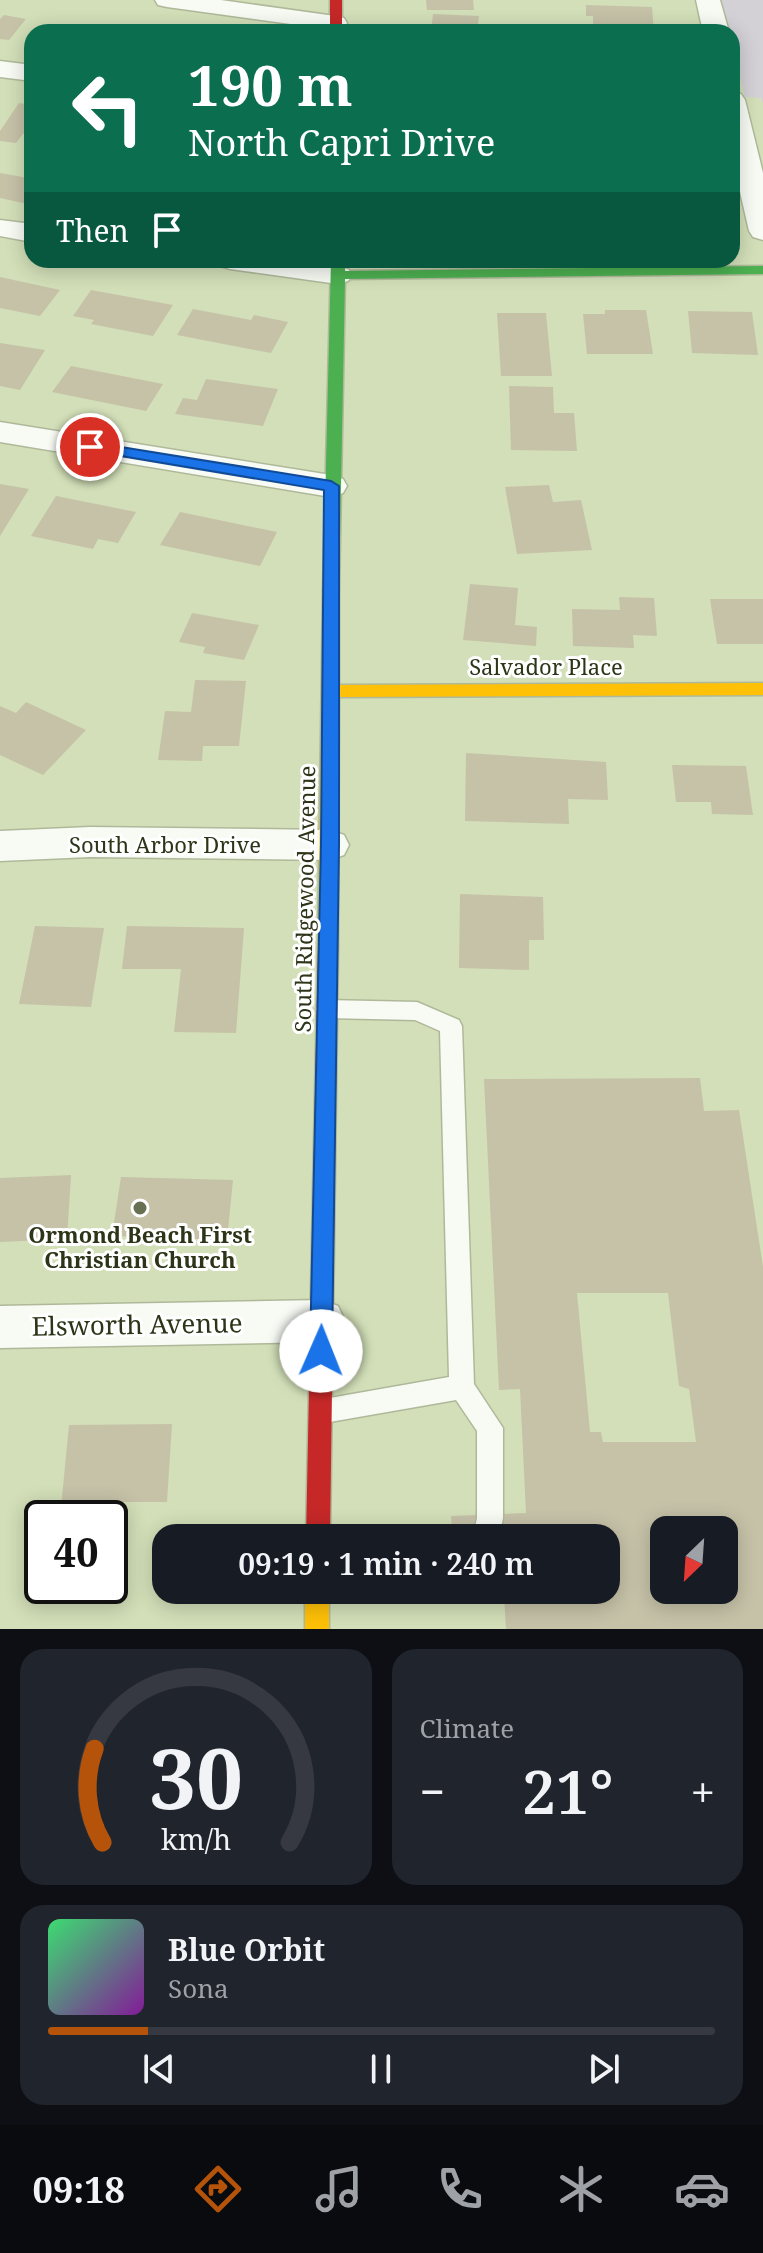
<!DOCTYPE html>
<html lang="en">
<head>
<meta charset="utf-8">
<style>
	:root { --surface:#171b24; --page:#20242c; --text:#f1f3f6; --muted:#9ea1a6; --line:#363941; --accent:#b45309 }
	body { margin:0; font-family:"Noto Serif",serif; background:var(--page); color:var(--text); height:100vh; display:flex; flex-direction:column; font-size:30px; white-space:nowrap }
	* { box-sizing:border-box; margin:0 }
	p { font-size:26px; color:var(--muted) }
	.icon { flex:none; width:44px; height:44px; fill:none; stroke:currentColor; stroke-width:2; stroke-linecap:round; stroke-linejoin:round }
	.map { position:relative; height:1629px; overflow:hidden }
	.details { display:flex; flex-direction:column; gap:20px; padding:20px; background:#0d0f14; flex:1 }
	.details>* { flex:none }
	.hud { position:absolute; left:24px; top:24px; width:716px; height:244px; border-radius:24px; box-shadow:0 4px 20px #0003; background:#0b6e4f; color:#fff; overflow:hidden }
	.needle { width:52px; rotate:205deg }
	.fabs { position:absolute; left:650px; top:1516px; display:grid; gap:16px }
	.fabs a { display:grid; place-items:center; width:88px; height:88px; border-radius:16px; background:var(--surface); box-shadow:0 4px 20px #0003; font-size:40px }
	.speed { position:absolute; left:24px; top:1500px; display:flex; gap:16px; font-size:40px; font-weight:700; text-align:center }
	.speed>* { display:grid; place-content:center; width:104px; height:104px; border-radius:50%; background:var(--surface); box-shadow:0 4px 20px #0003; line-height:1 }
	.speed .limit { border:4px solid #111; border-radius:12px; background:#fff; color:#111 }
	.pin { position:absolute; display:grid; place-items:center; width:68px; height:68px; color:#fff; margin:-34px; border:4px solid #fff; border-radius:50%; box-shadow:0 2px 8px #0007 }
	.me { position:absolute; width:88px; margin:-44px; rotate:1deg; stroke-linejoin:round; filter:drop-shadow(0 0 6px #0008) }
	.turn { display:flex; align-items:center; gap:28px; height:168px; padding:0 32px; font-size:36px }
	.turn .icon { width:104px; height:104px; stroke-width:2.5 }
	.turn b { display:block; font-size:56px; line-height:68px }
	.then { display:flex; align-items:center; height:76px; padding:0 32px; background:#0003; gap:16px; font-size:30px }
	.big { font-size:60px; font-weight:600; line-height:1.1 }
	.details .widget { flex:1; display:flex; flex-direction:column; justify-content:center; gap:12px; min-width:0; padding:0 28px; border-radius:24px; background:var(--page) }
	.details .dial { align-items:center; gap:0 }
	.dial svg { height:208px; overflow:visible; fill:none; stroke:var(--line); stroke-width:7; stroke-linecap:round; text-anchor:middle }
	.dial text { fill:var(--text); stroke:none }
	.song { display:flex; align-items:center; gap:24px }
	.cover { width:96px; height:96px; border-radius:12px; background:linear-gradient(135deg,hsl(140 70% 55%),hsl(290 70% 35%)) }
	.played { height:8px; border-radius:4px; background:linear-gradient(90deg,var(--accent) 15%,var(--line) 15%) }
	.keys { display:flex; justify-content:space-around; direction:ltr }
	.heat { display:flex; justify-content:space-between; align-items:center; font-size:44px; direction:ltr }
	.details .tiles { flex:1; display:grid; gap:20px; grid-template-columns:1fr 1fr }
	.widget:last-child { grid-column:span 2 }
	.trip { position:absolute; left:152px; top:1524px; width:468px; height:80px; border-radius:24px; background:var(--surface); box-shadow:0 4px 20px #0003; font-weight:600; line-height:80px; text-align:center }
	.tabs { display:flex; height:128px; justify-content:space-around; align-items:center; background:#090b0e; color:var(--muted) }
	.tabs .icon { width:56px; height:56px }
	.tabs .active { color:var(--accent) }
	.tabs b { font-size:36px; color:var(--text) }
	.map>svg:first-child { display:block }
	.green { fill:#d3d1d5 }
	.building { fill:#c6c2a8; fill-rule:evenodd }
	.lines { fill:none; stroke-linecap:round; stroke-linejoin:round }
	.lane-casing { stroke:#afb99a; stroke-width:3 }
	.street-casing { stroke:#afb99a; stroke-width:3 }
	.fast-casing { stroke:#afb99a; stroke-width:3 }
	.slow-casing { stroke:#afb99a; stroke-width:3 }
	.jam-casing { stroke:#afb99a; stroke-width:3 }
	.lane { fill:#f8faf4; fill-rule:evenodd }
	.street { fill:#f8faf4; fill-rule:evenodd }
	.fast { fill:#4caf50; fill-rule:evenodd }
	.slow { fill:#ffc107; fill-rule:evenodd }
	.jam { fill:#c62828; fill-rule:evenodd }
	.route { fill:#1a73e8; stroke:#114b97; stroke-width:2 }
	.poi-dot { fill:#677050; stroke:#fff; stroke-width:3 }
	.labels { text-anchor:middle; dominant-baseline:central; stroke-width:6; stroke-linejoin:round; paint-order:stroke }
	.street-label { font-size:22px; fill:#2d3518; stroke:#fff }
	.poi-label { font-size:22px; font-weight:bold; fill:#2d3518; stroke:#fff }
	.near-street-label { font-size:26px; fill:#2d3518; stroke:#fff }
</style>
</head>
<body>
<div class="map">
<svg width="763" height="1629" viewBox="0 0 763 1629">
	<rect width="100%" height="100%" fill="#d2dfb8"/>
	<path class="green" d="M721,0H763V104L761,98L745,97L732,45V32H729Z"/>
	<path class="building" d="M426,0H473L474,10H427Z
		M586,5L652,7L654,32H593V16H586Z
		M433,14L479,16L477,31L431,32Z
		M4,15L26,19L9,40L0,39V19Z
		M19,103L32,105L29,116H32V135L23,134L16,143L0,141V131Z
		M0,173L28,178L32,173V205L0,198Z
		M0,277L60,290L40,316L0,308Z
		M91,290L173,305L153,336L91,324L94,320L73,316Z
		M193,309L251,320L254,315L288,322L271,353L177,335Z
		M605,310H646L653,354H587L583,314H605Z
		M688,311L752,312L758,355L692,353Z
		M497,313H546L552,376H501Z
		M0,343L45,350L20,390L0,386Z
		M71,366L163,384L146,411L52,392Z
		M206,379L278,389L263,426L175,414L183,398L197,400Z
		M509,386L553,387L554,413H574L577,451L511,450Z
		M0,484L29,489L0,536Z
		M549,485L553,502L581,500L592,550L517,554L505,487Z
		M56,496L136,512L118,543L98,539L93,549L31,536Z
		M180,512L277,532L260,566L160,545Z
		M470,584L518,588L515,625L537,627L536,646L463,640Z
		M619,597L654,598L657,636L633,635L634,648L573,646L572,609L620,610Z
		M710,599H763V644H717Z
		M192,613L259,625L244,660L203,653L205,647L179,642Z
		M195,680L246,681L239,746H203L202,761L158,760L165,711L191,712Z
		M26,702L86,730L43,775L0,755V706L16,713Z
		M466,753L606,762L608,800L568,799L569,824L465,821Z
		M672,765L746,766L753,815L712,814L711,802H676Z
		M460,894L543,897L544,940H529V970L459,968Z
		M35,926L104,928L91,1007L19,1004Z
		M127,926L244,928L236,1033L174,1032L181,969H122Z
		M700,1078L704,1111L739,1110L763,1267V1629H506L504,1596H550V1590H606V1538H453L451,1516L526,1513L520,1389L499,1390L484,1079ZM577,1293H668L679,1386L689,1389L696,1442H603L601,1432H590ZM664,1530H724V1590H664Z
		M71,1175L67,1239L0,1242V1178Z
		M121,1177L233,1180L227,1240L112,1236Z
		M172,1424L167,1502H123L120,1543H110V1518H60L69,1425Z"/>
	<g class="lines">
		<g class="lane-casing">
			<path id="lane" d="M327,1000L417,1002L459,1020L462,1026L474,1384L503,1428V1518L499,1538H473L477,1518V1431L456,1400L324,1423L315,1419L311,1411L315,1403L324,1399L449,1377L440,1031L415,1020L327,1018L319,1015L316,1009L319,1003Z"/>
		</g>
		<g class="street-casing">
			<path id="street" d="M155,0H221L335,16L344,18L347,23L344,28L335,30L167,7L158,5Z
				M696,0H720L729,32H703Z
				M0,61L32,65V81L0,77Z
				M732,92L741,94L745,100L763,173V240L753,237L749,231L732,157Z
				M0,220L32,224V242L0,236Z
				M216,260H293L348,269L353,275L348,281L338,284L230,269L220,266Z
				M0,422L331,475L343,479L347,486L343,493L331,497L0,442Z
				M90,827L330,830L344,835L349,845L344,855L330,860L90,857L0,861V831Z
				M322,1300L338,1306L345,1321L338,1336L322,1342L0,1348V1306Z"/>
		</g>
		<g class="fast-casing">
			<path id="fast" d="M331,260H345V271L763,266V274L345,279L339,590L331,596L323,590Z"/>
		</g>
		<g class="slow-casing">
			<path id="slow" d="M331,584L339,590V685L763,683V695L339,697L338,947L335,952H321L318,947L323,590Z
				M305,1590H329V1629H305Z"/>
		</g>
		<g class="jam-casing">
			<path id="jam" d="M330,0H342V32H330Z
				M328,939L335,942L338,947L330,1538H306L318,947L321,942Z"/>
		</g>
		<use href="#lane" class="lane"/>
		<use href="#street" class="street"/>
		<use href="#fast" class="fast"/>
		<use href="#slow" class="slow"/>
		<use href="#jam" class="jam"/>
	</g>
	<path class="route" d="M90,442L331,481L339,486V845L332,1351L329,1359L321,1362L313,1359L310,1351L321,845L324,490L85,450L83,447Z"/>
	<circle class="poi-dot" cx="140" cy="1208" r="8"/>
	<g class="labels">
		<g class="street-label">
			<text x="546" y="666">Salvador Place</text>
			<text x="165" y="844">South Arbor Drive</text>
			<text transform="translate(304 899) rotate(-89)">South Ridgewood Avenue</text>
		</g>
		<g class="poi-label">
			<text x="140" y="1234">Ormond Beach First<tspan x="140" dy="25">Christian Church</tspan></text>
		</g>
		<g class="near-street-label">
			<text transform="translate(137 1324) rotate(-1)">Elsworth Avenue</text>
		</g>
	</g>
</svg>
<div class="fabs">
<a><svg class="needle" viewBox="-14 -14 28 28"><path d="M0-13l5 13h-10z" fill="#e53935"/><path d="M0 13l5-13h-10z" fill="#9ea1a6"/></svg></a>
</div>
<div class="speed"><div class="limit">40</div></div>
<div class="pin" style="left:90px;top:447px;background:#d93025"><svg class="icon" aria-label="arrive" viewBox="0 0 24 24"><path d="M6 21V4h12l-3 4 3 4H6"/></svg></div>
<svg class="me" style="left:321px;top:1351px" viewBox="-20 -20 40 40"><circle r="19" fill="#fff"/><path d="M0-13L10 11 0 6-10 11z" fill="#1a73e8"/></svg>
<div class="trip">09:19 · 1 min · 240 m</div>
<div class="hud">
<div class="turn"><svg class="icon" aria-label="left" viewBox="0 0 24 24"><path d="M17 20v-9H6M10 6l-5 5 5 5"/></svg><div><b>190 m</b>North Capri Drive</div></div>
<div class="then">Then<svg class="icon" aria-label="arrive" viewBox="0 0 24 24"><path d="M6 21V4h12l-3 4 3 4H6"/></svg></div>
</div>
</div>
<section class="details">
<div class="tiles">
<div class="widget dial"><svg viewBox="0 0 100 80">
<path d="M14 69A42 42 0 1 1 86 69"/>
<path d="M14 69A42 42 0 0 1 11 33" stroke="#b45309"/>
<text x="50" y="56" font-size="32" font-weight="700">30</text>
<text x="50" y="72" font-size="11">km/h</text>
</svg></div>
<div class="widget"><p>Climate</p>
<div class="heat"><a>−</a><b class="big">21°</b><a>+</a></div>
</div>
<div class="widget">
<div class="song"><i class="cover"></i><div><b>Blue Orbit</b><p>Sona</p></div></div>
<div class="played"></div>
<div class="keys"><svg class="icon" aria-label="previous" viewBox="0 0 24 24"><path d="M18 5L8 12l10 7zM5 5v14"/></svg><svg class="icon" aria-label="pause" viewBox="0 0 24 24"><path d="M8 5v14M16 5v14"/></svg><svg class="icon" aria-label="next" viewBox="0 0 24 24"><path d="M6 5l10 7-10 7zM19 5v14"/></svg></div>
</div>
</div>
</section>
<nav class="tabs">
<b>09:18</b>
<svg class="icon active" aria-label="directions" viewBox="0 0 24 24"><path d="M12 3l9 9-9 9-9-9zM9 14v-3h6M13 9l2 2-2 2"/></svg>
<svg class="icon" aria-label="music" viewBox="0 0 24 24"><path d="M9 18V5l10-2v13"/><circle cx="6" cy="18" r="3"/><circle cx="16" cy="16" r="3"/></svg>
<svg class="icon" aria-label="phone" viewBox="0 0 24 24"><path d="M5 4h4l2 5-3 2q2 4 5 5l2-3 5 2v4C11 20 4 13 5 4z"/></svg>
<svg class="icon" aria-label="climate" viewBox="0 0 24 24"><path d="M12 3v18M4 7l16 10M4 17L20 7"/></svg>
<svg class="icon" aria-label="car" viewBox="0 0 24 24"><path d="M5 17H2v-5l4-1 3-4h7l3 4 3 1v5h-3M9 17h6M6 11h13"/><circle cx="7" cy="17" r="2"/><circle cx="17" cy="17" r="2"/></svg>
</nav>
</body>
</html>
